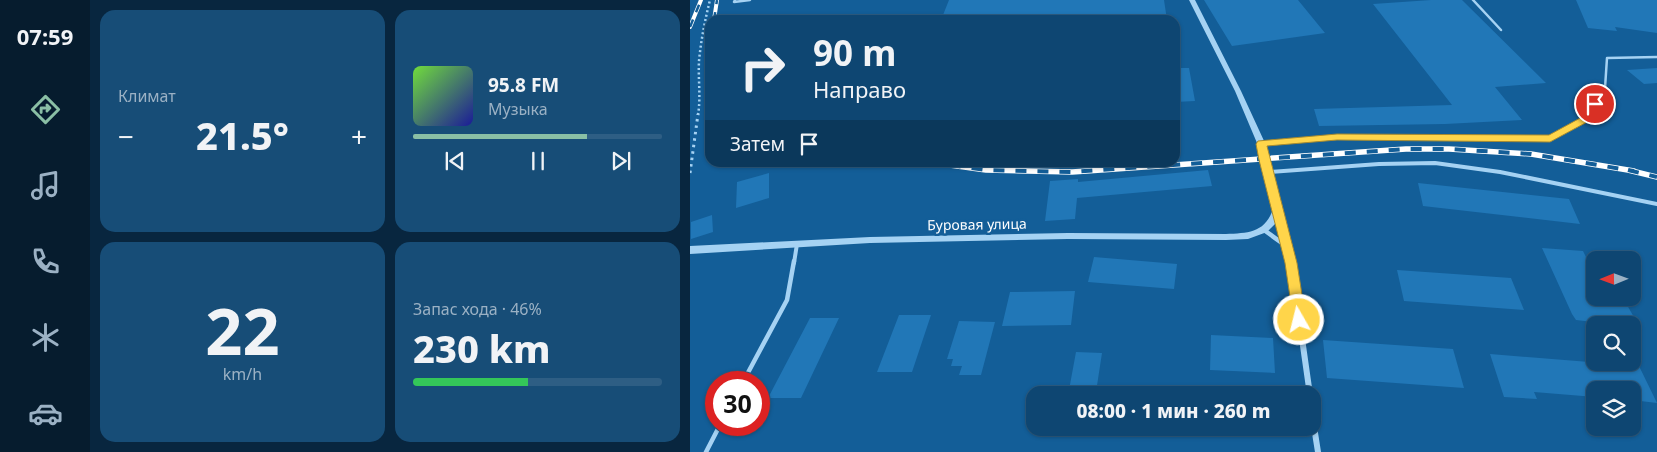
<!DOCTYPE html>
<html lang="ru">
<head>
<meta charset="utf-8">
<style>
	:root { --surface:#0e4672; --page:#174d77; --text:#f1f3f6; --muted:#9bb1c4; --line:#2e5e84; --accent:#8abfa5 }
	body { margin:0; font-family:"Noto Sans",sans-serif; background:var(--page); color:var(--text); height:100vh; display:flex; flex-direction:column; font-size:19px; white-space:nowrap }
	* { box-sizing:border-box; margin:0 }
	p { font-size:16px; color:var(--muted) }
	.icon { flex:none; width:28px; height:28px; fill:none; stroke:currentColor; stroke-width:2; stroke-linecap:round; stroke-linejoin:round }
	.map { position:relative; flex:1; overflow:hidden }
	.side { display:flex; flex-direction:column; gap:10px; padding:10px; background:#08263f; width:600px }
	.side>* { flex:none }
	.banner { position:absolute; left:15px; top:15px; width:475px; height:152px; border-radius:15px; box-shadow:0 1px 4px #0004,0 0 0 1px var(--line); background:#0e4672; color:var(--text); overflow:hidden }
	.needle { width:32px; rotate:269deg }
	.tools { position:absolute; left:896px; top:251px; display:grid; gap:10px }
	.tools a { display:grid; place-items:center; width:55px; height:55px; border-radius:10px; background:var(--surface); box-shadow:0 1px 4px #0004,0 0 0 1px var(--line); font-size:25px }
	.speed { position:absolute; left:15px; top:371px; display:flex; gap:10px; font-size:25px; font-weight:700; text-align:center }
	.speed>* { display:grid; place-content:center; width:65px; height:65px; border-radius:50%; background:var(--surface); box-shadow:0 1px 4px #0004,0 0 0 1px var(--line); line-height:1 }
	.speed .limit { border:8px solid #d22; background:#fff; color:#111 }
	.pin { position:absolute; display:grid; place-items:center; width:42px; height:42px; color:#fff; margin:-21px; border:2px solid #fff; border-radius:50%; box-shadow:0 1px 5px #0007 }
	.me { position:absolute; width:55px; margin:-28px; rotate:352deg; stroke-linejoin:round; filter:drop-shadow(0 0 4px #0008) }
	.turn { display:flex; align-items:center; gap:18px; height:105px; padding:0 25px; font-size:22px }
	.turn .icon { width:65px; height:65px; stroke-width:2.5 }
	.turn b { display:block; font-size:35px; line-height:42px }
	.then { display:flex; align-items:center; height:48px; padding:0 25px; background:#0003; gap:10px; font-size:19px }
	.big { font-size:38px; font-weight:800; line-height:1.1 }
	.side .card { flex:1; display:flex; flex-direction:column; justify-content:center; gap:8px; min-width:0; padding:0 18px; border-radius:15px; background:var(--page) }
	.side .dial { align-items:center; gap:0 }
	.dial b { font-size:65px; line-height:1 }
	.song { display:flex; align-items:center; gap:15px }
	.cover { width:60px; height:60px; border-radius:8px; background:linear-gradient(135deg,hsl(100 70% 55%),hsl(240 70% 35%)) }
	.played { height:5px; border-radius:2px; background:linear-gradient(90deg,var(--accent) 70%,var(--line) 70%) }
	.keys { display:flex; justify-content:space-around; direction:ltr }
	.heat { display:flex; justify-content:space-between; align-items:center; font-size:28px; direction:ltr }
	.charge { height:8px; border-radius:4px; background:linear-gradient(90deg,#34c759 46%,var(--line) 0) }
	.side .tiles { flex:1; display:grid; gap:10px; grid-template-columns:repeat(2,1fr) }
	.trip { position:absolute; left:336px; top:386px; width:295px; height:50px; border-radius:15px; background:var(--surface); box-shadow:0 1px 4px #0004,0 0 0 1px var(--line); font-weight:800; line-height:50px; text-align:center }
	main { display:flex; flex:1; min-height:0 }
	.tabs { display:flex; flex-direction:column; width:90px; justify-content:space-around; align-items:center; background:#061c2e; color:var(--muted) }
	.tabs .icon { width:35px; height:35px }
	.tabs .selected { color:var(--accent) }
	.tabs b { font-size:22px; color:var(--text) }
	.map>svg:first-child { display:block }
	.building { fill:#2177b7 }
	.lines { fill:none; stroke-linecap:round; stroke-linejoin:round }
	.path-far1 { stroke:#a5d2f3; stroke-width:2.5; stroke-dasharray:2 2.5; stroke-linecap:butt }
	.path { stroke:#a5d2f3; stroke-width:3; stroke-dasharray:2.5 4; stroke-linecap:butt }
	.service-far2 { stroke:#a5d2f3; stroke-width:2.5 }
	.service-far1 { stroke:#a5d2f3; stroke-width:4 }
	.service { stroke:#a5d2f3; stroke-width:4.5 }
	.minor-far1 { stroke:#a5d2f3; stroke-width:4.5 }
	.minor { stroke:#a5d2f3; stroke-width:6 }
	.tertiary { fill:#a5d2f3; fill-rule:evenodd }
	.rail-far1-casing { stroke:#fff; stroke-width:4 }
	.rail-casing { stroke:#fff; stroke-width:5.5 }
	.rail-far1 { stroke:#135e98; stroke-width:2.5; stroke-dasharray:8; stroke-linecap:butt }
	.rail { stroke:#135e98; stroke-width:4; stroke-dasharray:11; stroke-linecap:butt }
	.route { fill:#ffd54a; stroke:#a68a30 }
	.labels { text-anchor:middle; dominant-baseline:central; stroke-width:5; stroke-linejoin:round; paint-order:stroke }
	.street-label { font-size:14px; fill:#fff; stroke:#135e98 }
</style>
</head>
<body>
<main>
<nav class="tabs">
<b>07:59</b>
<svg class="icon selected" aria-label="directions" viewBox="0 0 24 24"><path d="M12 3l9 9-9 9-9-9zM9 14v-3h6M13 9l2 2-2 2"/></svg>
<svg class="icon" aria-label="music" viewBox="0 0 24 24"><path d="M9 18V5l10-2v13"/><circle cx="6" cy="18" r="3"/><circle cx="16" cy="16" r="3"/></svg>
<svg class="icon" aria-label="phone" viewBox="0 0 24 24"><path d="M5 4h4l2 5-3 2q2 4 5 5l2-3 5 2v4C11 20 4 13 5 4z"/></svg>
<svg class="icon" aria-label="climate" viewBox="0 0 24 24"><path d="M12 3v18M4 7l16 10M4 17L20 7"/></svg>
<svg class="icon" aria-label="car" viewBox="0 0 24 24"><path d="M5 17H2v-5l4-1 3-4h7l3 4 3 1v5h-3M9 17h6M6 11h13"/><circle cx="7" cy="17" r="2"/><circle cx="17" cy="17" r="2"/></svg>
</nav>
<section class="side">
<div class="tiles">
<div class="card"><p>Климат</p>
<div class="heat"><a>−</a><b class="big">21.5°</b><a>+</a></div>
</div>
<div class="card">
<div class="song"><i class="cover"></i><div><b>95.8 FM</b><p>Музыка</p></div></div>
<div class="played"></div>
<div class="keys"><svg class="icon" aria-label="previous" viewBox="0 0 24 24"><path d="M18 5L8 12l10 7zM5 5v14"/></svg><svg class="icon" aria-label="pause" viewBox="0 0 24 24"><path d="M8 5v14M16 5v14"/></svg><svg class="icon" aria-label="next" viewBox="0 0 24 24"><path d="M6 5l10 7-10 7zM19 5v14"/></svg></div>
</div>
<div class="card dial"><b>22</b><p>km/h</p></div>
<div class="card"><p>Запас хода · 46%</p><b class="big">230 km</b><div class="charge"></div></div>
</div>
</section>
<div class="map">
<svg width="967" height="452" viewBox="0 0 967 452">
	<rect width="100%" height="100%" fill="#135e98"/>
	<path class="building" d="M259,0H474L477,20H251Z
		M514,0H608L635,33L542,46Z
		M741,0H772L856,83L805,87L832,120L755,124L629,126L624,109L762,105L683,4Z
		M886,0H967V33L925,27L927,31L898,28Z
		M485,68H499L505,101L485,102Z
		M967,68V83L954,84L937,70Z
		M518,170L522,186L387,198L385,219L355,221L360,181L388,179V182Z
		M79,173V198L46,208L47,182Z
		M728,183L879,199L890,224L733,206Z
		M22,215L23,232L1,239V222Z
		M852,248L893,251L901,267H905V298H933L945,319L909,316L912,323L886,320L882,314Z
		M404,257L487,264L484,289L398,282Z
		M707,270L821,278L834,310L714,301Z
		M385,291L381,325L312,326L320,292Z
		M209,315H241L222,372H187Z
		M120,318H149L111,398H78Z
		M269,321L305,322L291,375H269L272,366H261L263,359H257Z
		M521,335L583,338L585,373L520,370Z
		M633,340L763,349L774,388L637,378Z
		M386,352L412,353L406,392L379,390Z
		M800,354L949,366L967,403L942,400V390H905V397L844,392L847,399L814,397Z"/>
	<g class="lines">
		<path class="path-far1" d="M8,115C11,97 8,79 9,61C11,40 15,20 20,0"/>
		<path class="path" d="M0,173L8,114"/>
		<path class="service-far2" d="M45,0L44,2L60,0
			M783,0L811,30
			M898,115L915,88L917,58L967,57"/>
		<path class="service-far1" d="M861,139L896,119L899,114
			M579,172L689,164L745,163L810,172L967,204
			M104,263L107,244"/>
		<path class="service" d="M53,382L97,300L104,261
			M16,452L30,425"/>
		<path class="minor-far1" d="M571,143L647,137L861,139
			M587,211L601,263
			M574,230L596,246"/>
		<path class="minor" d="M601,261L620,395
			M622,414L628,452"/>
		<path class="tertiary" d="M499,0H505L551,91L575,143L591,209L586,223L577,232L558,239L536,240L378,239L180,243L0,254V246L180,237L378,233L536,234C558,233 575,233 583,209L567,143L545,91Z"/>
		<g class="rail-far1-casing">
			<path id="rail-far1" d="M24,20L27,0
				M0,27L11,0"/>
		</g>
		<g class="rail-casing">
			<path id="rail" d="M238,162L296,170L382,172L716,149H759L841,154L944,171
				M938,170L967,177"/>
		</g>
		<use href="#rail-far1" class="rail-far1"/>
		<use href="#rail" class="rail"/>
	</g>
	<path class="route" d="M905,101L910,104L899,121L860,142L647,140L577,146L607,263L616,320L614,324L609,325L604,324L595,263L569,160L566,144L568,141L647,134L859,135L892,117L902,102Z"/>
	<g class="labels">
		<g class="street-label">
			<text transform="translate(287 224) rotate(-1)">Буровая улица</text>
		</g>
	</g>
</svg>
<div class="tools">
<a><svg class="needle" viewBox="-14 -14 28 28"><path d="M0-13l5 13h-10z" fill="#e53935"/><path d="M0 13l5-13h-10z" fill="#9bb1c4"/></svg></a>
<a><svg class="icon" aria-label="search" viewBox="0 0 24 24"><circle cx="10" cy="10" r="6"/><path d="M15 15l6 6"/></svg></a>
<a><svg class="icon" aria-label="layers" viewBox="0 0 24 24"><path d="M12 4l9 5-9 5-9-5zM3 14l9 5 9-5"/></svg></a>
</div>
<div class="speed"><div class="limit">30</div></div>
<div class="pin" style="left:905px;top:104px;background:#d93025"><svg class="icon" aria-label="arrive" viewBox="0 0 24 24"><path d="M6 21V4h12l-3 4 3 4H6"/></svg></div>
<svg class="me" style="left:609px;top:320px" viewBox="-20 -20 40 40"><circle r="17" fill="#ffd54a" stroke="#fff" stroke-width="3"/><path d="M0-11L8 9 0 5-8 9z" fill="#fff"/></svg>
<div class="trip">08:00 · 1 мин · 260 m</div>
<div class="banner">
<div class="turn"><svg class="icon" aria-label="right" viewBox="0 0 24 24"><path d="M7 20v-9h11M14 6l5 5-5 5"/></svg><div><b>90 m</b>Направо</div></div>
<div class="then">Затем<svg class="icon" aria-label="arrive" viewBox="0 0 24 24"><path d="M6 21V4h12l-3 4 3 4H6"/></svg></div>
</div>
</div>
</main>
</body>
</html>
